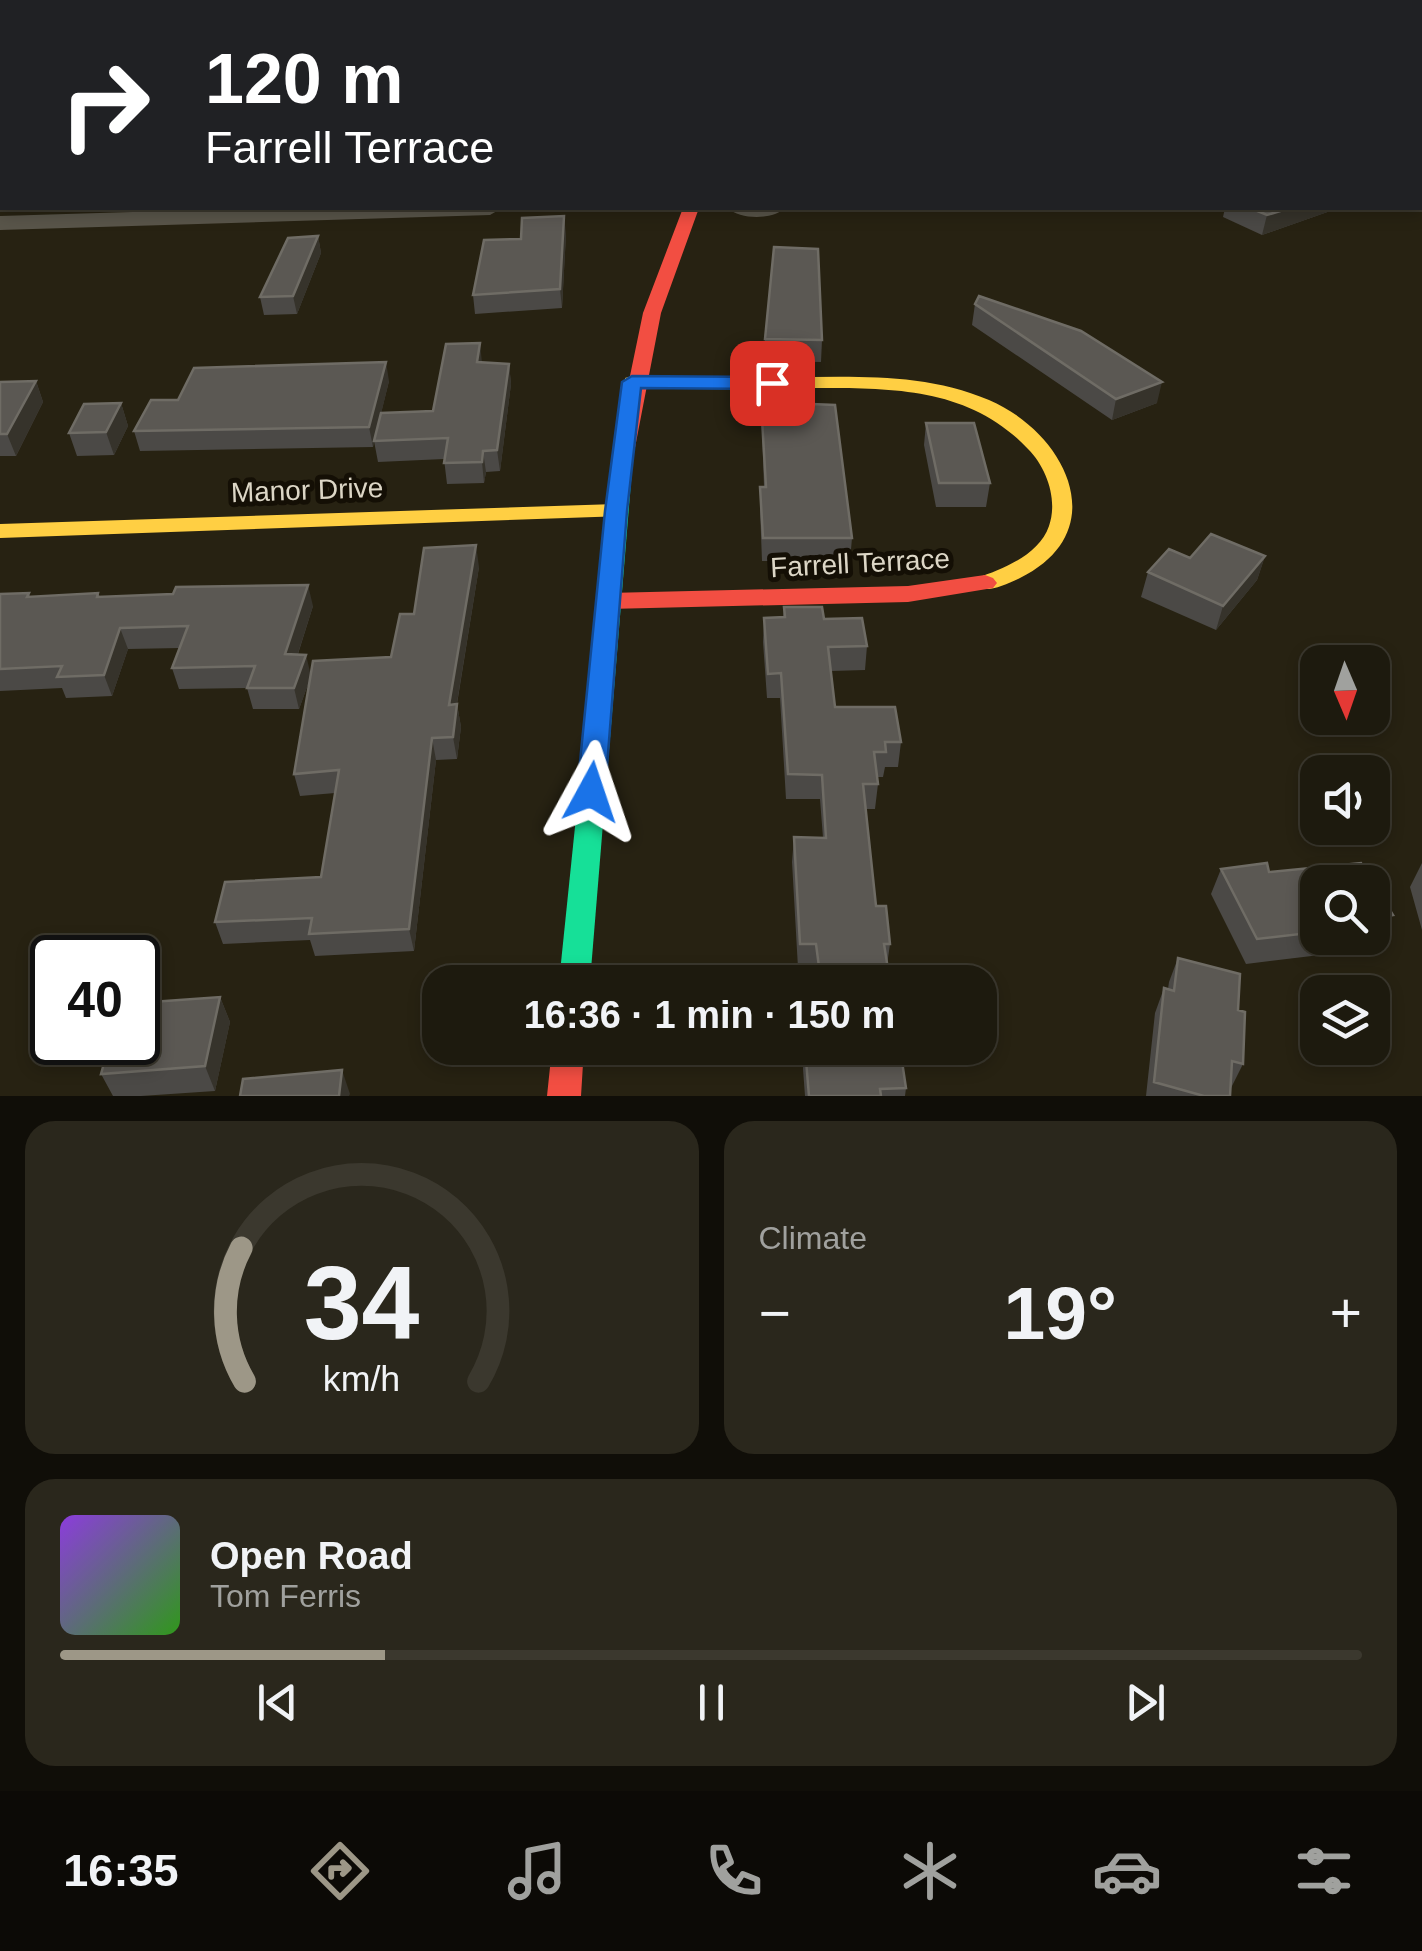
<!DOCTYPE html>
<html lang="en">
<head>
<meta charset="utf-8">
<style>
	:root { --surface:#1d1a0e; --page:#2a271c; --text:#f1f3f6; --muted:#a0a19e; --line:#3b382e; --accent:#9d9787 }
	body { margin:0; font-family:Arial,sans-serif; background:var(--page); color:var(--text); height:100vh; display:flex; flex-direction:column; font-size:38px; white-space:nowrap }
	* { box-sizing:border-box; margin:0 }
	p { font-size:32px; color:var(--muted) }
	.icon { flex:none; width:55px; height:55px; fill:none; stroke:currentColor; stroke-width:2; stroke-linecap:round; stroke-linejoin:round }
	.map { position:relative; height:1096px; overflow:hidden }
	.details { display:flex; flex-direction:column; gap:25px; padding:25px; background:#100e08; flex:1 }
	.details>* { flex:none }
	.guide { position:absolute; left:0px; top:0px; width:1422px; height:210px; box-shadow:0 5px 15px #0003,0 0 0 2px var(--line); background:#202124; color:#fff; overflow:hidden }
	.needle { width:65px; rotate:178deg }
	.fabs { position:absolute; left:1300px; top:645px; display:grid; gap:20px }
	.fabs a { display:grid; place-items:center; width:90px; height:90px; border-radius:20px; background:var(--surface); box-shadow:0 5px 15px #0003,0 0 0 2px var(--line); font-size:50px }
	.speed { position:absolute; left:30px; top:935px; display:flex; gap:20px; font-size:50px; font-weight:700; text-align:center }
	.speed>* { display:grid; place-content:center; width:130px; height:130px; border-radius:50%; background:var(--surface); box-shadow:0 5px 15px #0003,0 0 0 2px var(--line); line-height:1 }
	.speed .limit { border:5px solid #111; border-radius:15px; background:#fff; color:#111 }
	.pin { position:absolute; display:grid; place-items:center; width:85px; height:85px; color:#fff; margin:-42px; border-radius:20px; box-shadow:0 5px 15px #0006 }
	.me { position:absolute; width:110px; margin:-55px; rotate:5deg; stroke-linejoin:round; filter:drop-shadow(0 0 8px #0008) }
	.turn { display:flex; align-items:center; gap:35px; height:210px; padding:0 40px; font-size:45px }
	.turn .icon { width:130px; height:130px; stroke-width:2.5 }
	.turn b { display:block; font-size:70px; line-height:85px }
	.big { font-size:75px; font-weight:600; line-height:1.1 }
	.details .widget { flex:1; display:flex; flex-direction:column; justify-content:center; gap:15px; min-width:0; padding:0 35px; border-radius:30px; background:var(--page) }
	.details .dial { align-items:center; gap:0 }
	.dial svg { height:260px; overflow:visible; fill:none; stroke:var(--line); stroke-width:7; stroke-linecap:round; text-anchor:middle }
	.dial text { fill:var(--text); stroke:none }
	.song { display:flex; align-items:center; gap:30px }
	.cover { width:120px; height:120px; border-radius:15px; background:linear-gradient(135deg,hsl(270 70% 55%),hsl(110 70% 35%)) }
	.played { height:10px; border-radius:5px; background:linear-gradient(90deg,var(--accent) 25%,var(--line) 25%) }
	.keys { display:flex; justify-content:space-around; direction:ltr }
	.heat { display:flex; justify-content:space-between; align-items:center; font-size:55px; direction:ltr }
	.details .tiles { flex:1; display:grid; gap:25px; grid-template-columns:1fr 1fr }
	.widget:last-child { grid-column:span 2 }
	.trip { position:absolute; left:422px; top:965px; width:575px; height:100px; border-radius:30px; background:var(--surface); box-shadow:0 5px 15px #0003,0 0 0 2px var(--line); font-weight:600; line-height:100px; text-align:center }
	.menu { display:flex; height:160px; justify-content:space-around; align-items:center; background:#0c0a06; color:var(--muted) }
	.menu .icon { width:70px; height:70px }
	.menu .selected { color:var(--accent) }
	.menu b { font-size:45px; color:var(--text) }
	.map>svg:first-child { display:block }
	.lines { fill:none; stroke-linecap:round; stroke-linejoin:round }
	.street { fill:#59554a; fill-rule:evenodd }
	.fast { fill:#16e098; fill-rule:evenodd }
	.slow { fill:#ffcf43; fill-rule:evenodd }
	.jam { fill:#f24e42; fill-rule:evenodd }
	.wall { fill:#4b4946; fill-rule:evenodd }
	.shaded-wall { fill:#36332b }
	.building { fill:#5b5853; stroke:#6f6c65; stroke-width:2.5 }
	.route { fill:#1a73e8; stroke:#114b97; stroke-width:2.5 }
	.labels { text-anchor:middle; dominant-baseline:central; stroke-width:10; stroke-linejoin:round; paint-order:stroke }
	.street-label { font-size:28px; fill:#dcd6c6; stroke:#140f05 }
</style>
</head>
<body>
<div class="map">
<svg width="1422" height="1096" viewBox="0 0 1422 1096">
	<rect width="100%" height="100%" fill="#272212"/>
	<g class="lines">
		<path class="street" d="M0,5H2V16H0Z
			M2,46V62L0,63V47Z
			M265,208H502L490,215L0,230V216Z
			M728,208H785C773,220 740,220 728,208Z"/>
		<path class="fast" d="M623,452L633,458L590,982H559L613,458Z"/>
		<path class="slow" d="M754,0H766V2H755Z
			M632,376C683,376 734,377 785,377C854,377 924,372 989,400C1066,433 1115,531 1020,578C1007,584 991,592 977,588L973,583L977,578C1003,569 1039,555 1049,526C1058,500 1047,468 1028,449C969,386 889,388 808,388C770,389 732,388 694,388C672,388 647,391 625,386V378Z
			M616,504L627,511L624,516L0,538V524Z"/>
		<path class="jam" d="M683,208H699L661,313L633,458L623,464L616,462L613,458L643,313Z
			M985,575L993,578L997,583L993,588L908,602L608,609L596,601L608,593L908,586Z
			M552,1048H584L581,1096H547Z"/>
	</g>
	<path class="wall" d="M855,0H888V2H855Z
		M2,129V186H0V132Z
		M1225,208H1336V209L1262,235L1223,217Z
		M566,234L562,308L475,314L473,295L521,239Z
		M318,236L321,253L297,314L264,315L260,297Z
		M975,304L1157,403L1112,420L972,325Z
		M765,339L822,340L821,362L764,361Z
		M482,362L509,364L511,384L500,471L486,472L484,483L447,484L444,459L378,462L374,441L373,447L140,451L134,431L178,400L389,381L381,413L433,411Z
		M36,381L43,402L16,456H0V382Z
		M761,402L852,538L850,561H762L760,509V487H764Z
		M121,403L128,426L114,455L77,456L69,433Z
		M926,423L990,483L986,507H936L924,445Z
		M1265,556L1257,580L1216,630L1141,597L1148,572L1190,558Z
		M479,567L457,704L461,727L457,759L436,760L414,951L315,956L310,940L223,944L215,922L321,877L335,793L300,796L294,774L310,679L299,709H253L247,688L179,689L172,668L180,648L128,649L112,696L66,698L62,688L0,691V594L29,593L30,597L98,593L100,597L313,606L298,654L311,675L391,657L414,614Z
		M784,607L824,619L867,646L865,670L831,671L835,707L901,742L898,767H885L883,777H877L878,784L875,809H866L876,906L890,944L887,965L890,982H816L814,968H798L792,862L794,837L823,838L820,799H786L780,698H767L763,642L764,618H783Z
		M1267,863L1269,872L1361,863L1393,915L1380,940L1349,944L1345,952L1246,964L1211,894L1221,869ZM1318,882H1372V938H1318Z
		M1422,863V930L1410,887Z
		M1178,958L1238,1010L1243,1064L1231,1088L1230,1096H1146L1155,1013L1164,988L1168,989L1169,982Z
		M220,997L230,1022L215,1091L141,1096H113L101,1074Z
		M804,1048L906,1088L905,1096H805L803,1069Z"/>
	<path class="shaded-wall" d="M155,0H174L172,2H153Z
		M1290,208H1336V209L1262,235L1267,215Z
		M564,216L566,234L562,308L560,289Z
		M318,236L321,253L297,314L293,296Z
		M480,343L482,363L477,362Z
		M386,362L389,381L373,447L369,427Z
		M509,364L511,384L500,471L497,450Z
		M36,381L43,402L16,456L7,434Z
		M1162,382L1157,403L1112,420L1116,399Z
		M121,403L128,426L114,455L106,432Z
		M483,451L486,472L484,483L482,462Z
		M476,545L479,567L453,727L449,705Z
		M1265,556L1257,580L1216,630L1223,606Z
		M308,585L313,606L291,675L285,654Z
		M120,628L128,649L112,696L104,675Z
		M306,655L311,676L299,709L294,688Z
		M457,704L461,727L457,759L453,737Z
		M432,738L436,760L414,951L409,929Z
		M220,997L230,1022L215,1091L205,1066Z
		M342,1070L350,1094L349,1096H339Z"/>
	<path class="building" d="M112,0H155L153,2H109Z
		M592,0H667L666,2H591Z
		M1117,0H1189L1206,2H1114Z
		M1216,0H1240L1238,2H1207Z
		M2,129V165H0V132Z
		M1250,208H1290L1267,215Z
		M564,216L560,289L473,295L484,240L521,239L522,218Z
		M318,236L293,296L260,297L288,238Z
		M774,247L818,249L822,340L765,339Z
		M979,296L1081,331L1162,382L1116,399L975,304Z
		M480,343L477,362L509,364L497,450L483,451L482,462L444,463L448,438L374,441L381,413L433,411L446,344Z
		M386,362L369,427L134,431L151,400H178L194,368Z
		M36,381L7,434H0V382Z
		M761,402L835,405L852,538H763L760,487H766Z
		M121,403L106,432L69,433L84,404Z
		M926,423H974L990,483H939Z
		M1211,534L1265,556L1223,606L1148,572L1169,549L1190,558Z
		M476,545L449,705L457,704L453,737L432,738L409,929L309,934L312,918L215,922L225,882L321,877L339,770L294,774L313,661L391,657L400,614H414L424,548Z
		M308,585L285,654L306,655L294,688H247L255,666L172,668L188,626L120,628L104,675L57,677L62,666L0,669V594L29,593L27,597L98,593L97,597L173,594L176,587Z
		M784,607H822L824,619L862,618L867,646L828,647L835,707H895L901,742H885L886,752H874L878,784H863L876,906H886L890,944H884L890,982H821L816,944H800L794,837L826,838L822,775L788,774L781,673L768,674L764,618L785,617Z
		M1267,863L1269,872L1361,863L1393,915L1372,918V882H1318V932L1257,939L1221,869Z
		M1178,958L1240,974L1238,1010L1245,1012L1243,1064L1232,1061L1230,1096H1204L1154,1082L1164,988L1174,991Z
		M220,997L205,1066L101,1074L110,1042H138V1003Z
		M805,1048H900L906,1088L880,1089L881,1096H809Z
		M342,1070L339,1096H240L243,1079Z"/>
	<path class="route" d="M632,376L772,377L781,383L772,389L641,388L627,511L605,792L601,800L591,803L581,800L577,792L605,511L622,382Z"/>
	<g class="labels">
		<g class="street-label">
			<text transform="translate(307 490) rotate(-2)">Manor Drive</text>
			<text transform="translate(860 563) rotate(-3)">Farrell Terrace</text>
		</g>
	</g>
</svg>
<div class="fabs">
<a><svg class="needle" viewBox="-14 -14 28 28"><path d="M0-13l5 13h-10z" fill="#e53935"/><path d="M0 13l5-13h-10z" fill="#a0a19e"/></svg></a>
<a><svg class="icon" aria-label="sound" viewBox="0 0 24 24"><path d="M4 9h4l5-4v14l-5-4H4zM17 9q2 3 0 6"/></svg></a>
<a><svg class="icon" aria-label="search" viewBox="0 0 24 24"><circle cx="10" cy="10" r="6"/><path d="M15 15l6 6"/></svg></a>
<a><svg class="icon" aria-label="layers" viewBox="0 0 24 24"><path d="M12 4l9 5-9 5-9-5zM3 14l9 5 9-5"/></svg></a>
</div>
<div class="speed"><div class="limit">40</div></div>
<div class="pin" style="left:772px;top:383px;background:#d93025"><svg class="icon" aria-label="arrive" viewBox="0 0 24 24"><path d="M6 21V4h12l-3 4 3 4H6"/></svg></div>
<svg class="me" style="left:591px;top:792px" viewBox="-20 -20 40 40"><path d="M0-17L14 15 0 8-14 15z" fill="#1a73e8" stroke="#fff" stroke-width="4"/></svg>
<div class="trip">16:36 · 1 min · 150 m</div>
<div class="guide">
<div class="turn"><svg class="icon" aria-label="right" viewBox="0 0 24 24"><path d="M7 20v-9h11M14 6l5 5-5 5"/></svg><div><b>120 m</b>Farrell Terrace</div></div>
</div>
</div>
<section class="details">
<div class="tiles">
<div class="widget dial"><svg viewBox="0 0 100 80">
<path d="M14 69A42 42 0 1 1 86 69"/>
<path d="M14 69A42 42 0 0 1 13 28" stroke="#9d9787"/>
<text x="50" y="56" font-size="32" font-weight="700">34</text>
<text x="50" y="72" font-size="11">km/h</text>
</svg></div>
<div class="widget"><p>Climate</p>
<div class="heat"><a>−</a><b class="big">19°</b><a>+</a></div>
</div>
<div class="widget">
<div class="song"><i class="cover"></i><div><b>Open Road</b><p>Tom Ferris</p></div></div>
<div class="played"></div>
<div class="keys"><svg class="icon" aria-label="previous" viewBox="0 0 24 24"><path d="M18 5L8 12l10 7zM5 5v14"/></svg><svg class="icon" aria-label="pause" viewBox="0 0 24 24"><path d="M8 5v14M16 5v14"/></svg><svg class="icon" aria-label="next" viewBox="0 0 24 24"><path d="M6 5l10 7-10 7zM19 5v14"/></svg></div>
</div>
</div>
</section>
<nav class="menu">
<b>16:35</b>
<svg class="icon selected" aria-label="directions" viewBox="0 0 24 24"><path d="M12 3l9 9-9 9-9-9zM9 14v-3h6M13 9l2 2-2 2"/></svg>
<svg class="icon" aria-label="music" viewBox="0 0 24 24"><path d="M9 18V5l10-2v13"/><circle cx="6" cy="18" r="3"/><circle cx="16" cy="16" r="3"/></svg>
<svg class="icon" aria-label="phone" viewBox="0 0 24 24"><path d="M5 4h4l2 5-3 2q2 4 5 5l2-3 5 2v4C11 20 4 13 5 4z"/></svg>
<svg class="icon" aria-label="climate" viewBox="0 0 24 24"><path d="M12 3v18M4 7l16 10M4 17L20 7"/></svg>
<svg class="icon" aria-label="car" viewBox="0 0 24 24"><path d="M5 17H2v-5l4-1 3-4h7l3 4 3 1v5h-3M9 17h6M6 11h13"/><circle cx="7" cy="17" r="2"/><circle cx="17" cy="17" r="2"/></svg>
<svg class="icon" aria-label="filters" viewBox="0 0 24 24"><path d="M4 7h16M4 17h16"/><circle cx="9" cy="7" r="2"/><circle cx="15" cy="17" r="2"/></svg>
</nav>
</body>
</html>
